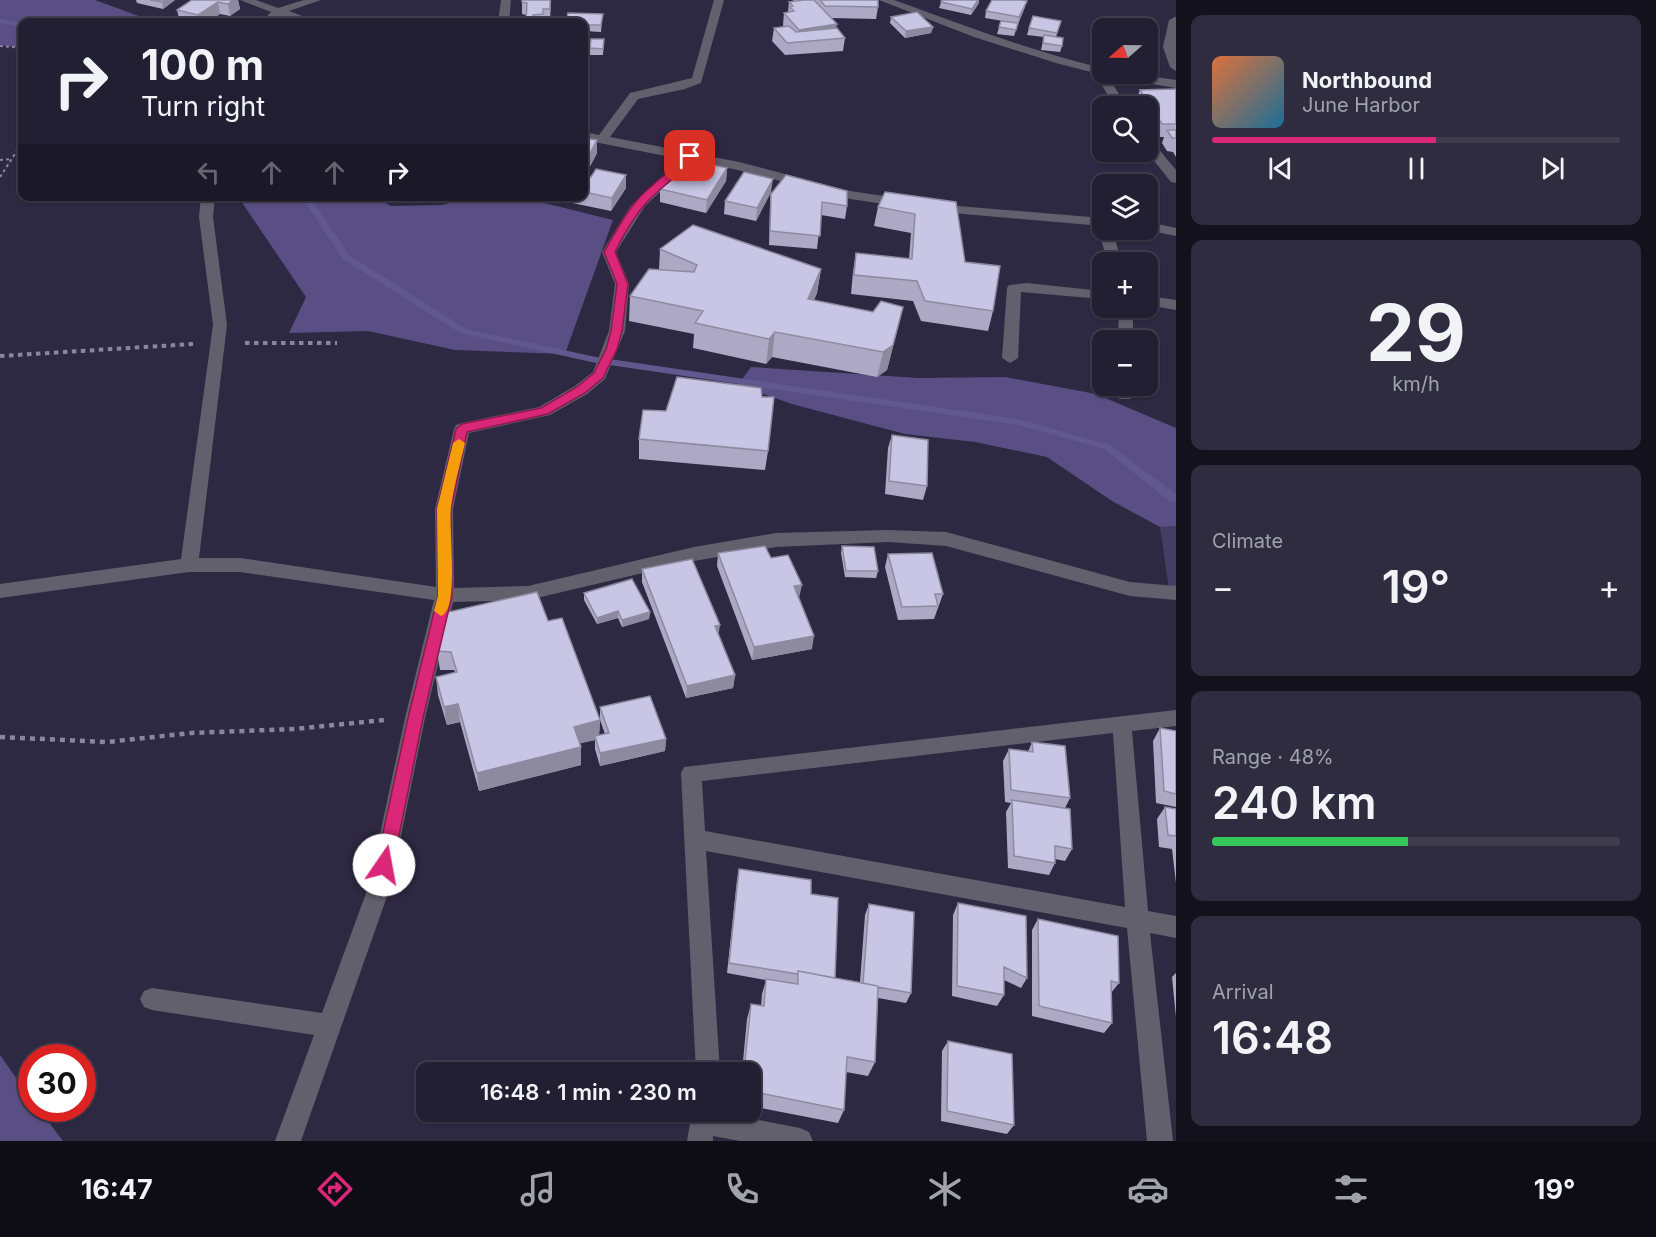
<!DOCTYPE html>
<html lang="en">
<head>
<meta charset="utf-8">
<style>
	:root { --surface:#221f32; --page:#2e2c3e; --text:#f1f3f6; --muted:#a2a2ac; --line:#3f3d4d; --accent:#db2777 }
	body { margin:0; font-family:Inter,sans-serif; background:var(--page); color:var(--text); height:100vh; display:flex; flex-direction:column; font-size:22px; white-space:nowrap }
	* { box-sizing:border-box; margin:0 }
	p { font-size:20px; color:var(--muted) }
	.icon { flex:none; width:33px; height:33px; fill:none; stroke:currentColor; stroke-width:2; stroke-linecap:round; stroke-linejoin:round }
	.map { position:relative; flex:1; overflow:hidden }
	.drawer { display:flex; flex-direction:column; gap:15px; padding:15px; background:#13111c; width:480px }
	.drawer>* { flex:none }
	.hud { position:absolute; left:18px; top:18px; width:570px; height:183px; border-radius:12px; box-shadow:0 2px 4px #0004,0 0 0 2px var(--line); background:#221f32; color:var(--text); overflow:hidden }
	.needle { width:39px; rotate:250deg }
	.controls { position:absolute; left:1092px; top:18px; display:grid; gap:12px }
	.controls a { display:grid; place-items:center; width:66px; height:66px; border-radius:12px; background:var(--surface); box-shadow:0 2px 4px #0004,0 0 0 2px var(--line); font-size:30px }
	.speed { position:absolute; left:18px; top:1044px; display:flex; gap:12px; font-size:30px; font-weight:700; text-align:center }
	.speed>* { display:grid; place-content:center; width:78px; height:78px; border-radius:50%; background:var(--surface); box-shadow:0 2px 4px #0004,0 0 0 2px var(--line); line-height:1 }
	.speed .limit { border:9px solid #d22; background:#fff; color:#111 }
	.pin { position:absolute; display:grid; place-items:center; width:51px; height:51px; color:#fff; margin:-26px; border-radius:12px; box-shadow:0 3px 9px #0006 }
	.me { position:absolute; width:66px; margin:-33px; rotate:12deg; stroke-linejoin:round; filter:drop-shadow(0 0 4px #0008) }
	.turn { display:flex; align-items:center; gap:21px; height:126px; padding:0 24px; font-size:27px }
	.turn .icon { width:78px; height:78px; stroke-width:2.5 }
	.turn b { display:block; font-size:42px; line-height:51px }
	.lanes { display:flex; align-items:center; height:57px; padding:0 24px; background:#0003; justify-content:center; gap:30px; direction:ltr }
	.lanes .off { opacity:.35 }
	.big { font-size:45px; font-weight:600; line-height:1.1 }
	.drawer .widget { flex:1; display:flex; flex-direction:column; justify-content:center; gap:9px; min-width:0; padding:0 21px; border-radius:12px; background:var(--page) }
	.drawer .dial { align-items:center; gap:0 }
	.dial b { font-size:78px; line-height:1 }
	.song { display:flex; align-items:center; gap:18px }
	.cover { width:72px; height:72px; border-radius:9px; background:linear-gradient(135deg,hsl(20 70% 55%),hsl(200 70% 35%)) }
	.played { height:6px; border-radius:3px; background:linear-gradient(90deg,var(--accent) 55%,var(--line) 55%) }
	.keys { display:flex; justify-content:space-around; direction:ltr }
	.heat { display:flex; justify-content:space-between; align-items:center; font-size:33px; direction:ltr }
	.charge { height:9px; border-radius:4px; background:linear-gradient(90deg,#34c759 48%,var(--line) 0) }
	.trip { position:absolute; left:416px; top:1062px; width:345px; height:60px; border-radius:12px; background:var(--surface); box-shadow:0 2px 4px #0004,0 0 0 2px var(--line); font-weight:600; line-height:60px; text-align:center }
	.dock { display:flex; height:96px; justify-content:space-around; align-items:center; background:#0e0c14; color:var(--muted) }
	.dock .icon { width:42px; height:42px }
	.dock .on { color:var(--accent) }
	.dock b { font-size:27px; color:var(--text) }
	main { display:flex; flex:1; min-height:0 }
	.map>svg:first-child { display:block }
	.green { fill:#443e63 }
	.forest { fill:#594f84 }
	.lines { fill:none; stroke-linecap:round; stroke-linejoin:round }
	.stream { fill:#61588d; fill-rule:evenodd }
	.path-far2 { stroke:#8a869b; stroke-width:2; stroke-dasharray:3 3; stroke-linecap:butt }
	.path-far1 { stroke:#8a869b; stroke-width:4; stroke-dasharray:4.5 4.5; stroke-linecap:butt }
	.path { stroke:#8a869b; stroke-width:4.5; stroke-dasharray:5 5; stroke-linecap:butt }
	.minor { fill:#62606d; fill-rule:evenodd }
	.wall { fill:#ada9c5 }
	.shaded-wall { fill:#8d8aa0 }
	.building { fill:#c9c5e5; stroke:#8d8aa0; stroke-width:1.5 }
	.route { fill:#db2777; stroke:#8e194d; stroke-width:1.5 }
	.slow { fill:#f59e0b }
</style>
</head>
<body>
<main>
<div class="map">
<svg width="1176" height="1141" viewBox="0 0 1176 1141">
	<rect width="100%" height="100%" fill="#2e2942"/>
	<path class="green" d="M1176,526V590H1169L1160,527Z"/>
	<path class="forest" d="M0,0H95L155,22H22V48L0,45Z
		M241,197H374L391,206L442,205L470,197H520L613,220L565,354L455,350L368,331L289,333L306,297L243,204Z
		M751,367L918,378L1005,377L1096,394L1176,428V526L1160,527L1112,501L1047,457L975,442L905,434L792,404L738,385Z
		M0,1055L31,1099L32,1108L39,1109L63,1141H0Z"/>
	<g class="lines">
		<path class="stream" d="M0,19L22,23V27L0,23Z
			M301,196H309L349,255L466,329L596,357L1018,419L1110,445L1176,494V502L1168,500L1104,449L1018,425L596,363L460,333L343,259Z"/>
		<path class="path-far2" d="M0,46L22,48
			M0,160L11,159
			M0,177L22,143"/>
		<path class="path-far1" d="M245,343H337
			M0,356L193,344"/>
		<path class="path" d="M0,737L107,742L191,733L295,729L385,720"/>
		<path class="minor" d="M240,0H256L278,8L304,0H321L289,11L313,20L314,22H300L280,16L272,22H261L271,12Z
			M501,0H511L509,22H498Z
			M714,0H724L701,83L685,89L638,99L610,137L739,162L850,191L904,199L911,203L904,207L850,199L738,170L693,161L645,206L616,252L629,284L625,331L605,379L587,394L550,415L469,433L453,509L454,588L528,586L694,547L776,533L888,530L946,532L1130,582L1176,586V600L1130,596L946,546L888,542L776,547L694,561L528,600L453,602L425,718L391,885L301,1141H275L314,1035L152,1010L144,1007L140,999L144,991L152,988L322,1013L369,885L405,718L434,600L240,572H189L0,598V584L181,559L213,325L199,217L201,196H215L213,217L227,325L199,558H240L436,587L435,509L454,429L456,425L462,423L539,407L575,386L593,372L609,331L615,284L602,252L630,207L681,159L584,140V132L599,135L630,93L692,78Z
			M879,0H894C963,25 1031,51 1102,68V74H1107L1126,106H1114L1095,73L1056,63L974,37Z
			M1175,17H1176V71L1170,67L1163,47L1169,20Z
			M1111,74H1135L1176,80V88L1117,78Z
			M1148,140L1152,141L1176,170V183L1171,182L1147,152Z
			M934,204L1102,218V226L929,211L927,208Z
			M1148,222L1176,228V236L1146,230H1148Z
			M1102,226V230H1112L1122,262H1108L1098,230Z
			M1027,283L1102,291V299L1021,292L1018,358L1010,363L1002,358L1007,288L1009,285Z
			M1148,296L1176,300V310L1148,305Z
			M1119,308H1133V340H1118Z
			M1117,386H1133L1131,399H1119Z
			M1176,710V726L1132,731L1148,911L1176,916V938L1150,933L1173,1141H1147L1127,928L706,851L720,1072H696L681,773L684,767ZM1113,733L1125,907L705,831L702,781Z
			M692,1112H717L800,1128L809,1132L813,1141H740L713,1136V1141H687Z"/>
	</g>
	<path class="wall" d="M136,0H175L163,9L137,3Z
		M192,0H238L240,9L230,16L220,14L208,22H180L177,10Z
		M522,0H551L550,22H526V15L522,14Z
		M793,0H878V7L876,19L831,18L836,28L845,38L843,51L785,55L772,41L774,28L784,27L783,25L784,13L788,12L789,2H793Z
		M942,0H979V3L971,15L939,8Z
		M1025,7L1018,24L1014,36L997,34L1001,21H1003L985,18L986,11Z
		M891,17L933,27L931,33L905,38L890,23Z
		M602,20L601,32L584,31V22Z
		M1061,21L1056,37L1062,46L1060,52L1041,50L1044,37L1027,35L1029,28Z
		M604,39L603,55H590V48Z
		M1176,89V157L1173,152L1167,151L1162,143L1164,137H1157L1148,122V106H1138L1135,103L1140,90Z
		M584,138L597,140V153L585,176L626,188L611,211L548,198V196H584Z
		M727,168L726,181L706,213L660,202V189L686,174Z
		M771,192L756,221L724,214L725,201Z
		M771,194L847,206L845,219L821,215L817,249L769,245L770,207Z
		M956,202L965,262L993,311L988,331L921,321L913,301L851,294L853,272L856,253L909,259L911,233L874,226L878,207Z
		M660,249L821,269L817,293L814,300L873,312L903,307L887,370L877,377L772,357L766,364L693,348L694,334L629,321L630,296L659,270Z
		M892,435L927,486L923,500L885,494L888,448Z
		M639,439L768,451L765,470L639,459Z
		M842,546L878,571L876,578L845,577L841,553Z
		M718,553L771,558L799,598L812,649L752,660L717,566Z
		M888,554L943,594L934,619L898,620L885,567Z
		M642,569L718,635L735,675L733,688L686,698L642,582Z
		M584,593L650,612L649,619L622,627L618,618L597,624L584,600Z
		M548,621L600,720L599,735L605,734L600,720V707L666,739L665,751L600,766L595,749V740L579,743L581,765L479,791L460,722L447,725L438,695L436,677L455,672L454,670H440L437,651Z
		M1160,728L1176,731V807L1156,803L1153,741Z
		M1032,742L1070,798L1065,808L1072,849L1065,861L1055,859V863L1049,875L1008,868L1006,812L1011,803L1005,802L1003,761L1009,749L1028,752Z
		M1165,807L1176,809V883L1172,849L1159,847L1157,819Z
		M739,869L811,894L835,978L860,982L865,915L869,904L911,993L906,1003L878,998L875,1062L868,1076L846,1072L844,1110L838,1123L750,1106L752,1082L750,1080V1072H742L747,1019L751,1004L761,1006L762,994L766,980L727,973L737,880Z
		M958,903L1027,978L1021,988L1004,980V995L997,1006L952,996L953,915Z
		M1038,919L1119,983L1111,993L1112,1023L1104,1033L1032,1016V930Z
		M1176,973V1017L1172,977Z
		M948,1041L1014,1125L1007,1134L941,1121L942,1051Z"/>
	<path class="shaded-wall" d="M165,0H175L163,9L162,2Z
		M233,0H238L240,9L230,16L228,4Z
		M978,0H979V3L971,15L972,9Z
		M1027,1L1025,7L1018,24L1019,17Z
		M218,2L220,14L208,22H200L198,15Z
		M837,24L835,37L798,42L799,30Z
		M933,27L931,33L905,38L906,31Z
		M597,140V153L584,178V165Z
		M727,168L726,181L706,213L707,200Z
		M626,175V188L611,211L612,198Z
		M773,179L771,192L756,221L757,208Z
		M821,269L817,293L804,324L808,299Z
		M903,307L887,370L877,377L883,352Z
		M775,332L772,357L766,364L769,339Z
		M802,585L799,598L791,600L794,586Z
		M618,611V618L597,624V618Z
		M650,612L649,619L622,627V620Z
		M720,625L718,638L715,626Z
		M814,636L812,649L752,660L754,647Z
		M735,675L733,688L686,698L687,686Z
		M458,704L460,722L447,725L444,707Z
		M600,720L599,738L595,736V740L574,745V727Z
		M666,739L665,751L600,766V753Z
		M581,747V765L479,791L477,773Z"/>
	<path class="building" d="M150,0H165L162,2Z
		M192,0H233L228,4L218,2L198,15L177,10Z
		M522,0H550V9H543V14L533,15V19H526L527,3L522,2Z
		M804,0H814L837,24L799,30L784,13L794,11L790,7L793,6L789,2Z
		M820,0H878V7L825,6Z
		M942,0H978L972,9L941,2Z
		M992,0H1022L1027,1L1019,17L986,11Z
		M917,12L933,27L906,31L891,17Z
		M568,13L603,14L601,25H584V22H566Z
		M1033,16L1061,21L1057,33L1029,28Z
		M1001,21L1018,23L1016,30L999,27Z
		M789,26L796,32L837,28L845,38L787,43L774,28Z
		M1044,35L1063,38L1062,46L1043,43Z
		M591,39H604L603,49L590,48Z
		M1176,89V124H1162L1140,90Z
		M1167,130H1176V138H1172Z
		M584,138L597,140L584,165Z
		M694,161L727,168L707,200L660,189L673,171L686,174Z
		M596,169L626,175L612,198L584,192V175L591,177Z
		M744,172L773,179L757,208L725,201Z
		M786,175L847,191V206L822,202L820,236L770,231L771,194Z
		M885,192L956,202L965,262L1000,266L993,311L925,301L917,281L854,275L856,253L912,259L915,214L878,207Z
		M693,225L821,269L808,299L873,312L881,301L903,307L893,345L883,352L775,332L769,339L695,323L703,311L630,296L649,269L694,272L697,265L660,249Z
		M677,377L761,388L762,397H774L768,451L639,439L643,410L666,411Z
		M892,435L928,440L927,486L889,481Z
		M765,546L771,558L788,555L802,585L794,586L814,636L754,647L718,553Z
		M842,546L874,547L878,571H846Z
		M932,553L943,594H935L938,606L902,607L888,554Z
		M692,559L720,625L715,626L735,675L687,686L642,569Z
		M632,579L650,612L622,620L618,611L597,618L584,593Z
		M537,592L548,621L562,618L600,720L574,727L581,747L477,773L458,704L444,707L436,677L457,672L451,652L437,651L444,613Z
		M650,696L666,739L600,753L595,736L609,733L600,707Z
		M1160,728L1176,731V794L1164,791Z
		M1032,742L1065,746L1070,798L1011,790L1009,749L1033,752Z
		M1012,800L1070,809L1072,849L1055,846V863L1014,856Z
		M1165,807L1176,809V836L1168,835Z
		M739,869L811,880V894L838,898L835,978L798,971V974L729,963Z
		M958,903L1026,916L1027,978L1004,967V995L957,986Z
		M869,904L914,912L911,993L878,987V986L863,983Z
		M1038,919L1118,936L1119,983L1111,981L1112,1023L1039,1006Z
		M798,971L878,986L875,1062L847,1057L844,1110L754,1092L756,1068L745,1061L751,1004L764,1006L766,979L798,984Z
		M948,1041L1012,1054L1014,1125L947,1111Z"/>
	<path class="route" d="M687,153L695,156C681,175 664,184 648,201C634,216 624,234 615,252L628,284L622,331L617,349L603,378L585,393L548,414L467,432L451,509L452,596L423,718L393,865L390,870L384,872L378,870L376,865L408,718L438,596L437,509L456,429L462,424L541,408L577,387L594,373L606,349L611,331L617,284L604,252C615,233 626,212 641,196C656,181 673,170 687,153Z"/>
	<path class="slow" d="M459,439L465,443C460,464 454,486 451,507C448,527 460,610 441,616L434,611L438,596L437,509L453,443Z"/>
</svg>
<div class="controls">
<a><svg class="needle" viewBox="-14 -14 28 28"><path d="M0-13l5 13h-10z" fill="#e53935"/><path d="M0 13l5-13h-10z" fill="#a2a2ac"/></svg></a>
<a><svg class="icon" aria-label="search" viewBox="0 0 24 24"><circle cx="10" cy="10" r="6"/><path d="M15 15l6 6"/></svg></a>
<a><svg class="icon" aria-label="layers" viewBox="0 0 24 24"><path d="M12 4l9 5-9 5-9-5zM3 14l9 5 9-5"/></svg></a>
<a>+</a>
<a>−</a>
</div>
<div class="speed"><div class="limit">30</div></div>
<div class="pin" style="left:690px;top:156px;background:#d93025"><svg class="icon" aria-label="arrive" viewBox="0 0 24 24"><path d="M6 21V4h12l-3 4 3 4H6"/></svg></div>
<svg class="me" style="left:384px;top:865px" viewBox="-20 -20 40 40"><circle r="19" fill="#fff"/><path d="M0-13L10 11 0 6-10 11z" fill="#db2777"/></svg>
<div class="trip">16:48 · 1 min · 230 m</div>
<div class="hud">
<div class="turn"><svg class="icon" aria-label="right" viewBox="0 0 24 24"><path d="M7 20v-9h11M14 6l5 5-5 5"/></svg><div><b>100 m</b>Turn right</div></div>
<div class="lanes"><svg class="icon off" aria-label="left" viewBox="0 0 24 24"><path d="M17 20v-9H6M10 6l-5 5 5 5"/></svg><svg class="icon off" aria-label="ahead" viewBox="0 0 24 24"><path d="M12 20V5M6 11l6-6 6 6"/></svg><svg class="icon off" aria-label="ahead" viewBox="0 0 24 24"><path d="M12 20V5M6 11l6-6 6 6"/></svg><svg class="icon" aria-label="right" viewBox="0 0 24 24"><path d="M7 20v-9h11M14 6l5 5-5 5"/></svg></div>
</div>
</div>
<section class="drawer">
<div class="widget">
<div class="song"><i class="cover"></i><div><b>Northbound</b><p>June Harbor</p></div></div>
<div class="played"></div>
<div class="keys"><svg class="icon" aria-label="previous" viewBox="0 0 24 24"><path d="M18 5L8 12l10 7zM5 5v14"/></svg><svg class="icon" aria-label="pause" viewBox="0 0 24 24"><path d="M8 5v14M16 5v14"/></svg><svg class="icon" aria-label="next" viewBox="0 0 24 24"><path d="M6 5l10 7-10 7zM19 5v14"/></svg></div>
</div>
<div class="widget dial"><b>29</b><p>km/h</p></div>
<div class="widget"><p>Climate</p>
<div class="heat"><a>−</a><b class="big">19°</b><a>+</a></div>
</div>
<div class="widget"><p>Range · 48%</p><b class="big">240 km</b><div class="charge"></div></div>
<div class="widget"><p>Arrival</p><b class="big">16:48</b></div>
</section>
</main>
<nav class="dock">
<b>16:47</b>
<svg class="icon on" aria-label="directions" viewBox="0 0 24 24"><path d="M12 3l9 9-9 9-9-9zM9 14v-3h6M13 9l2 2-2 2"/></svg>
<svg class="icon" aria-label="music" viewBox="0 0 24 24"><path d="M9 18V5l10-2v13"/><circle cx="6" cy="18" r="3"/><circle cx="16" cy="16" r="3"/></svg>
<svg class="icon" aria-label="phone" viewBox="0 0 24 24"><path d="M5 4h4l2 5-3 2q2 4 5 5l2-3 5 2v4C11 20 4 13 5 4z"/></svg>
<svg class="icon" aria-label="climate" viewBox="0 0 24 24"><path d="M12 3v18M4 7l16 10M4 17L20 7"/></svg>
<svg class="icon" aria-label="car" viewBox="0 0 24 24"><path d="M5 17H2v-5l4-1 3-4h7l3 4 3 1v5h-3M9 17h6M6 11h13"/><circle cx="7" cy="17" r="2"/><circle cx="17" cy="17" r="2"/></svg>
<svg class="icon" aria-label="filters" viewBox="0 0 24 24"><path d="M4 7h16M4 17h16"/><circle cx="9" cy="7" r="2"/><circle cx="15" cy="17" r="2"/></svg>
<b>19°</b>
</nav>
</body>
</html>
